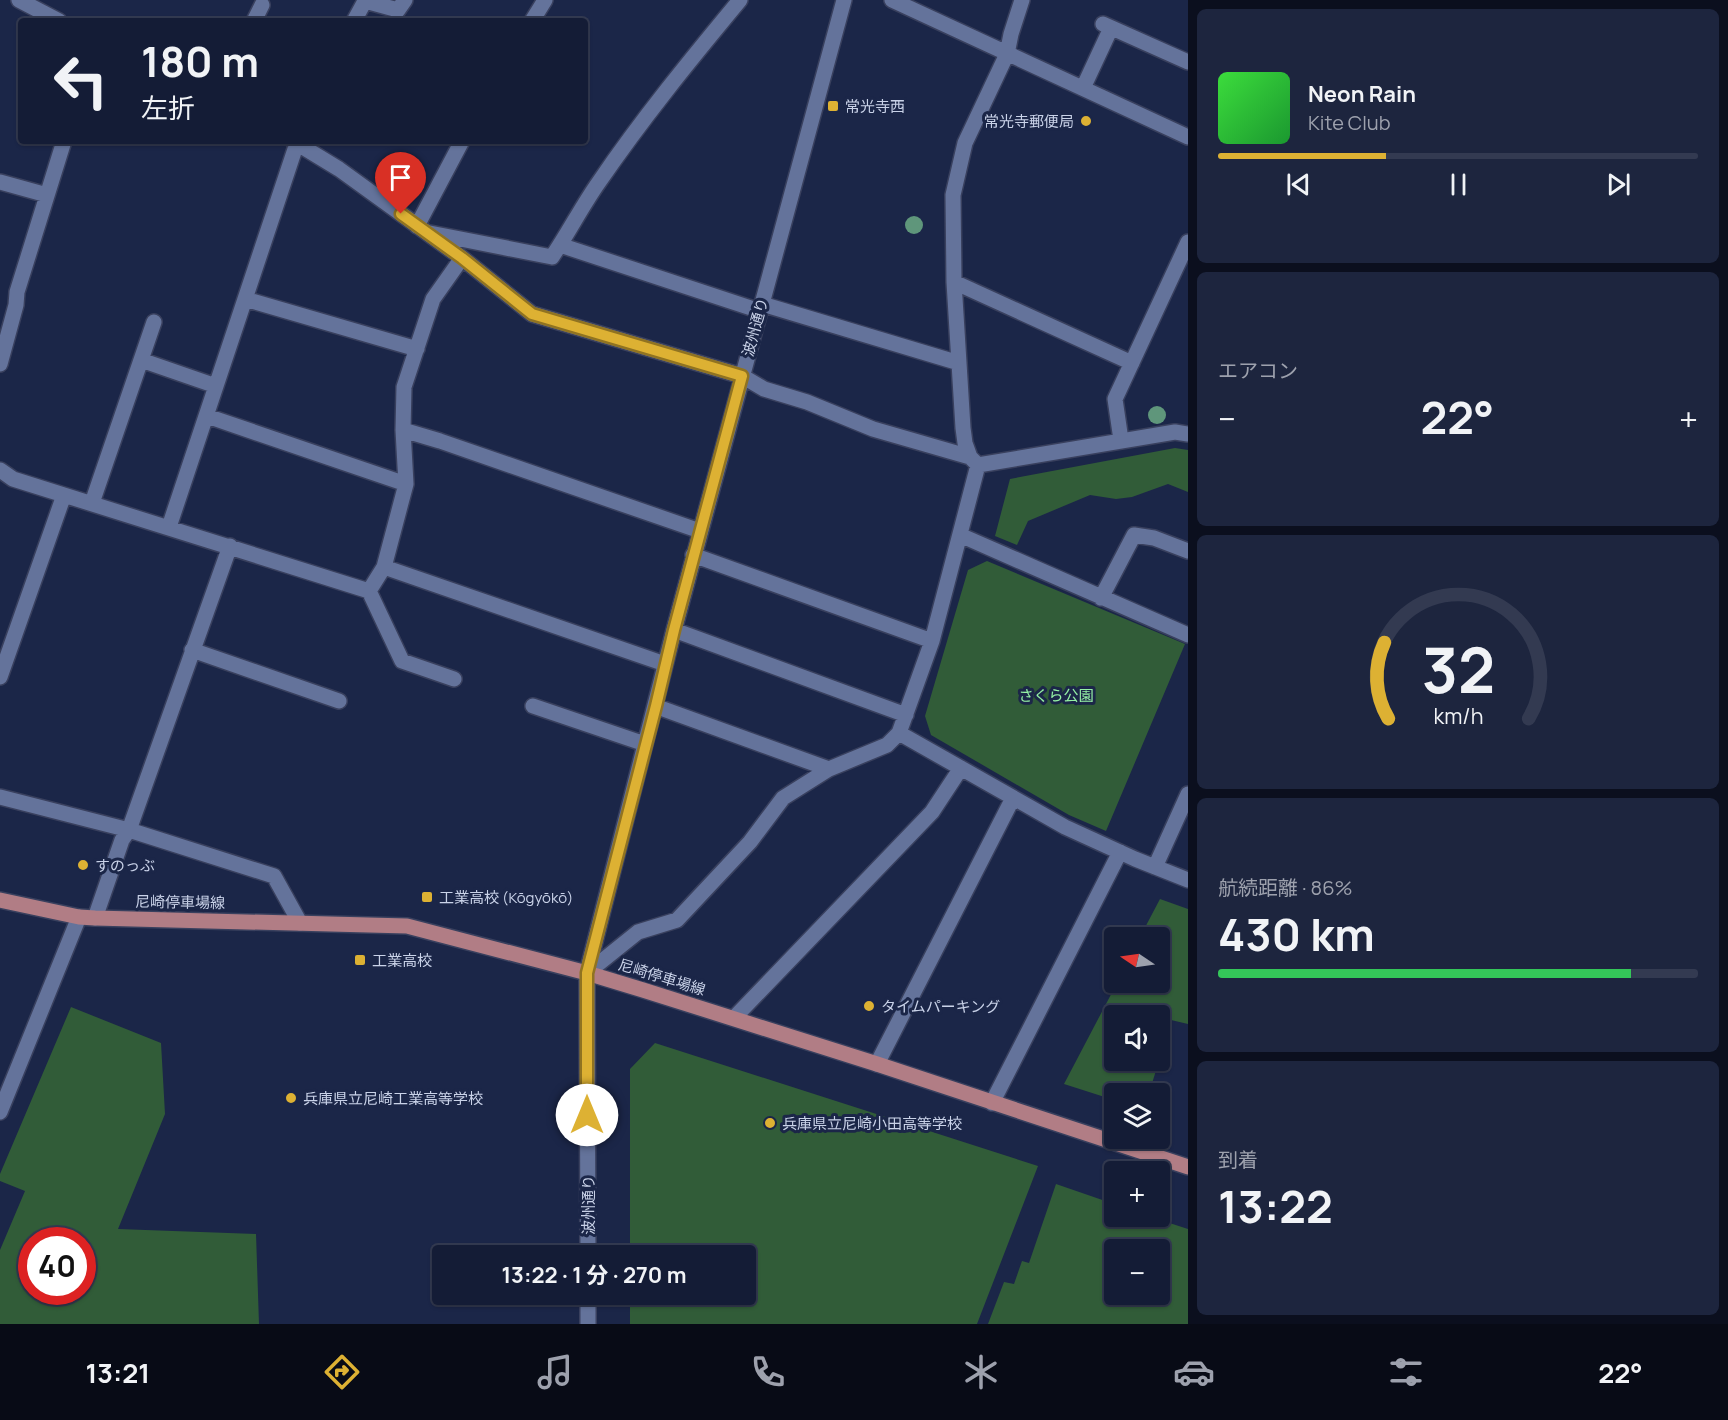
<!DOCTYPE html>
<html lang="ja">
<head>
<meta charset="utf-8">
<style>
	:root { --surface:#141c36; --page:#1d253e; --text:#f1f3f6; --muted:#9da1ad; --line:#333a51; --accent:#ddb133 }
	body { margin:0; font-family:Manrope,"Noto Sans JP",sans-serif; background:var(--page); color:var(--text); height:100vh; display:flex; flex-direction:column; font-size:22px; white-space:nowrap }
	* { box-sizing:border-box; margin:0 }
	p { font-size:20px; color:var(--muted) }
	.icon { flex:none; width:33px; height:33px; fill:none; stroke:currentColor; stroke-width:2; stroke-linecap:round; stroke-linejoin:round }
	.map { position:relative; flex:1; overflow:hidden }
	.details { display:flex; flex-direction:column; gap:9px; padding:9px; background:#0b0f1e; width:540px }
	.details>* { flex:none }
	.banner { position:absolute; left:18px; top:18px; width:570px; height:126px; border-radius:6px; box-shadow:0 2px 4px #0004,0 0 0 2px var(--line); background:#141c36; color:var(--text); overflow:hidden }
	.needle { width:39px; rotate:283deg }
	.controls { position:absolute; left:1104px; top:927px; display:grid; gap:12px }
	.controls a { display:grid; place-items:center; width:66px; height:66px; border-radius:6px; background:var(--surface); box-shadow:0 2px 4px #0004,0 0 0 2px var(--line); font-size:30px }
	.speed { position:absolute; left:18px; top:1227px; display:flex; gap:12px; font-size:30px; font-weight:700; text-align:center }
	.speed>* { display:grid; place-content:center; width:78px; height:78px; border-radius:50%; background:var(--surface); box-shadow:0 2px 4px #0004,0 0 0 2px var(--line); line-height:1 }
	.speed .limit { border:9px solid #d22; background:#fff; color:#111 }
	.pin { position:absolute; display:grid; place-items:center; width:51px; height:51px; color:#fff; margin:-62px -26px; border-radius:50% 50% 50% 0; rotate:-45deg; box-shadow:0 0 6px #0007 }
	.pin .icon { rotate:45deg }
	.me { position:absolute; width:66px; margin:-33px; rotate:0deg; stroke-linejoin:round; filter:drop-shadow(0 0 4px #0008) }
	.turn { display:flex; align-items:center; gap:21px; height:126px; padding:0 24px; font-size:27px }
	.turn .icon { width:78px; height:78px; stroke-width:2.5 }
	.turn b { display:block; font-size:42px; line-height:51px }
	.big { font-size:45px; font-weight:700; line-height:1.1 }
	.details .widget { flex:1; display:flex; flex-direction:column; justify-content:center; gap:9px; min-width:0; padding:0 21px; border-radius:9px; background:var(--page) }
	.details .dial { align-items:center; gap:0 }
	.dial svg { height:156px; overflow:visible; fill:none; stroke:var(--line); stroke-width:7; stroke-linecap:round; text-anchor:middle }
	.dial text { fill:var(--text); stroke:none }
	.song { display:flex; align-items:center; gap:18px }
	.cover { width:72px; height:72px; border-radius:9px; background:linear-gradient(135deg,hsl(120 70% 55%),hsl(130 70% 35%)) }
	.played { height:6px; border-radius:3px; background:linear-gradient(90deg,var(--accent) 35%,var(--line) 35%) }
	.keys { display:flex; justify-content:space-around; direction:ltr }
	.heat { display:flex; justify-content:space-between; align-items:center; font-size:33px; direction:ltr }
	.charge { height:9px; border-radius:4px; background:linear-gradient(90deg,#34c759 86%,var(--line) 0) }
	.trip { position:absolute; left:432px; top:1245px; width:324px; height:60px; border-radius:6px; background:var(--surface); box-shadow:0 2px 4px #0004,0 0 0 2px var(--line); font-weight:700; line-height:60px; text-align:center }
	.menu { display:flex; height:96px; justify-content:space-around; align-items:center; background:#080b16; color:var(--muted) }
	.menu .icon { width:42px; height:42px }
	.menu .current { color:var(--accent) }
	.menu b { font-size:27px; color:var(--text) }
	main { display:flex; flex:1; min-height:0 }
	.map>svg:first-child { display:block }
	.green { fill:#315c38; fill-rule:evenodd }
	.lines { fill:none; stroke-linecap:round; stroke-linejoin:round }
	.minor-casing { stroke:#39405e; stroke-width:18 }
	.major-casing { stroke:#39405e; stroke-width:18 }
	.minor { stroke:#64739b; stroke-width:15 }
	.major { stroke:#b17d85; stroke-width:15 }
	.tree { fill:#5f967b }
	.route-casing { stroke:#907321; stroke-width:15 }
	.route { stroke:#ddb133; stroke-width:10 }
	.poi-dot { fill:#ddb133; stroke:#1b2648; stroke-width:2 }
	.labels { text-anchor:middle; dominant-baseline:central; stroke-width:6; stroke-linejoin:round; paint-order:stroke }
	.poi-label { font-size:15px; fill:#c9d2e8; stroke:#1b2648; text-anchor:start }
	.street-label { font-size:15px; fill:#c9d2e8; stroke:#1b2648 }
	.park-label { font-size:15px; fill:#96f2a5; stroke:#1b2648 }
</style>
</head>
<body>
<main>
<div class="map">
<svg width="1188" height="1324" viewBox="0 0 1188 1324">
	<rect width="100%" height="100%" fill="#1b2648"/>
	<path class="green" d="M1175,448L1188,450V492L1168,484L1132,497L1116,499L1090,495L1028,521L1017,545L995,536L1010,479Z
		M987,561L1185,644L1106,831L1069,815L931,735L925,716L968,570Z
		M1160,899L1188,909V1024L1171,1020L1160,1059V1016H1114V1060L1159,1061L1149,1093L1114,1094V1100L1064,1084L1117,983L1160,982V938L1140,937Z
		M71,1007L161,1043L165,1114L118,1229L256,1234L259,1324H0V1250L25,1191L0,1181V1174ZM32,1240H82V1292H32Z
		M655,1043L1038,1166L977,1324H630V1295L746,1294V1256L630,1255V1069Z
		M1056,1184L1114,1204V1216L1151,1217L1188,1229V1324H988L1004,1282L1014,1284L1022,1261L1029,1263ZM1114,1250H1160V1294H1114Z"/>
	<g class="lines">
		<g class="minor-casing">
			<path id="minor" d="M19,0L59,21
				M892,0L1188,137
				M254,21L262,5
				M354,21L365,1L398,10L405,0
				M532,21L545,0
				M1103,24L1188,62
				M1083,88L1111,28
				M293,141L339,169L462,258L532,314L742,376L764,389L807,402L873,429L970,457L978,465L1175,432L1188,434
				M0,182L47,195
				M417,226L462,141
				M430,233L552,257C569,232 582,206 599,182C642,119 691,59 740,0
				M560,245L760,311
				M954,282L1132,363
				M245,299L417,349
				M762,304L959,363
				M141,360L216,386
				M0,364L16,305L17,292L64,141
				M207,416L406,484
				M403,430L440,441L700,531
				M1121,440L1115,399L1188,242
				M970,457L965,443L963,428L959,363L954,282L953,195L965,143L1007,54L1011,34L1022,0
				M0,470L13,479L369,591
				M92,503L154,322
				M169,527L297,143
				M960,535L1188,635
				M693,555L932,641
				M384,567L665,664
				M1101,598L1134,535L1154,538L1188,551
				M674,630L906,715
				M192,650L339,701
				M0,677L64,495
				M454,679L402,661L369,591L384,567L406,484L403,430L404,387L433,299L462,258
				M533,706L645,744
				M655,706L829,769
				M899,733L1065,827L1135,859L1188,880
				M0,797L129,830L274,876L300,923
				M1155,867L1188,794
				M95,918L122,840L129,830L230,546
				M587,973L638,932L677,920L750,842L783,798L829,769L887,745L899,733L932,641L978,465
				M734,1018L932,812L961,768
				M877,1064L1013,798
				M992,1103L1120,852
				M0,1112L79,917
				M588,1256L587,973L674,630L844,0
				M588,1294V1324"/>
		</g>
		<g class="major-casing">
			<path id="major" d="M0,900L79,917L95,918L407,926L587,973L643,990L877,1064L1188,1167"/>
		</g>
		<use href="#minor" class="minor"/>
		<use href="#major" class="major"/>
	</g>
	<g class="tree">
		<circle cx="914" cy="225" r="9"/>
		<circle cx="1157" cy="415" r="9"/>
	</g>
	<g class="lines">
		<g class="route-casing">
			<path id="route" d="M401,214L462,258L532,314L742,376L674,630L656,706L587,973V1115"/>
		</g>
		<use href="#route" class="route"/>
	</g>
	<g class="poi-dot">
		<rect x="827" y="100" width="12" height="12" rx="3"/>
		<circle cx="1086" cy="121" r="6"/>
		<circle cx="83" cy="865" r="6"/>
		<rect x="421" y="891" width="12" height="12" rx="3"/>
		<rect x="354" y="954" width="12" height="12" rx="3"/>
		<circle cx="869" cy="1006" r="6"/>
		<circle cx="291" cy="1098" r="6"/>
		<circle cx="770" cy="1123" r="6"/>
	</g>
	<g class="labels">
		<g class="poi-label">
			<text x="845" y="106">常光寺西</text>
			<text x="1074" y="121" text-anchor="end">常光寺郵便局</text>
			<text x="95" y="865">すのっぶ</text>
			<text x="439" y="897">工業高校 (Kōgyōkō)</text>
			<text x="372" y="960">工業高校</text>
			<text x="881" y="1006">タイムパーキング</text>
			<text x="303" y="1098">兵庫県立尼崎工業高等学校</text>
			<text x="782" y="1123">兵庫県立尼崎小田高等学校</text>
		</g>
		<g class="street-label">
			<text transform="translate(755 327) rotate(-75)">波州通り</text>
			<text transform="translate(180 902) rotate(1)">尼崎停車場線</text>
			<text transform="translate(662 977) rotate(17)">尼崎停車場線</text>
			<text transform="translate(588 1205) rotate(-90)">波州通り</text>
		</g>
		<g class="park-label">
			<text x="1056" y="695">さくら公園</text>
		</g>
	</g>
</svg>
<div class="controls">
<a><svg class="needle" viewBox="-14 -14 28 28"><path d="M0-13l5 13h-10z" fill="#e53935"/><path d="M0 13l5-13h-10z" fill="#9da1ad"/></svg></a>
<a><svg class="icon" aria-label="sound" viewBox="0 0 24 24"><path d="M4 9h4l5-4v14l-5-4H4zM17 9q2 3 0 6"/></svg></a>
<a><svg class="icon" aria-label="layers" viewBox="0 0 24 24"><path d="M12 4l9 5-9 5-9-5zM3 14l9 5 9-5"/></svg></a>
<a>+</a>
<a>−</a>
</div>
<div class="speed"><div class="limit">40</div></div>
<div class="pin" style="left:401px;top:214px;background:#d93025"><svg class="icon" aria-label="arrive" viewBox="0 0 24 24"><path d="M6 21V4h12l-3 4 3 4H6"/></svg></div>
<svg class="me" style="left:587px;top:1115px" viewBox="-20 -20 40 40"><circle r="19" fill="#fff"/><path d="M0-13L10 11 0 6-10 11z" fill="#ddb133"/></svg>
<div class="trip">13:22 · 1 分 · 270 m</div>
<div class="banner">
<div class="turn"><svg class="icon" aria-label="left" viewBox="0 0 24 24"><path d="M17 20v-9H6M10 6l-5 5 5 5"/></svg><div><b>180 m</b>左折</div></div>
</div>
</div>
<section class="details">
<div class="widget">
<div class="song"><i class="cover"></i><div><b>Neon Rain</b><p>Kite Club</p></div></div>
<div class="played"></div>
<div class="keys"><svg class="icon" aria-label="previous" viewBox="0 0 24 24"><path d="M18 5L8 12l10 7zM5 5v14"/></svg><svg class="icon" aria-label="pause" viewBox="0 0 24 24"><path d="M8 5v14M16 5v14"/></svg><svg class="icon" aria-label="next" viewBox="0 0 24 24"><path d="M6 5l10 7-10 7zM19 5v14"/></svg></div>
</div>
<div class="widget"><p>エアコン</p>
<div class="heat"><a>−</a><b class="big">22°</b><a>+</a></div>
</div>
<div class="widget dial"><svg viewBox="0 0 100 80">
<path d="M14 69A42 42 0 1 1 86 69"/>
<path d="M14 69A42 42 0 0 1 12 30" stroke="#ddb133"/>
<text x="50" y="56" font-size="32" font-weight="700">32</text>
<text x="50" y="72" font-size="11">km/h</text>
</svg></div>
<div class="widget"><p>航続距離 · 86%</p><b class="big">430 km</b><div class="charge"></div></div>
<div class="widget"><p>到着</p><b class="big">13:22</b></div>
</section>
</main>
<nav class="menu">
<b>13:21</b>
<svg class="icon current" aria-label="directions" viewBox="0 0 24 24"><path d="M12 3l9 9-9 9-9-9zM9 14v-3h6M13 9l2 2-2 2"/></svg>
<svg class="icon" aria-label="music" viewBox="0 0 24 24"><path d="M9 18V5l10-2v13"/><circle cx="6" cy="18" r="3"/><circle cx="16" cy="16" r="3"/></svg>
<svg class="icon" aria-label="phone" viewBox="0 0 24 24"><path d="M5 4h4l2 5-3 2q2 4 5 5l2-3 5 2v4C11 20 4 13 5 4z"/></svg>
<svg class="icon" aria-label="climate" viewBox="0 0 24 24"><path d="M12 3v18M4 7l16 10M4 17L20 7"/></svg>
<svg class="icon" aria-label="car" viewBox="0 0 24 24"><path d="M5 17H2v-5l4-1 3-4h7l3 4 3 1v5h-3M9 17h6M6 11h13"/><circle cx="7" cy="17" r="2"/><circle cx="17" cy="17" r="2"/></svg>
<svg class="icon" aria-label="filters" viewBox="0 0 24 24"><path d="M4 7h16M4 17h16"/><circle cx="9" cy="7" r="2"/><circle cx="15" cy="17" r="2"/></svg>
<b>22°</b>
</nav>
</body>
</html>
